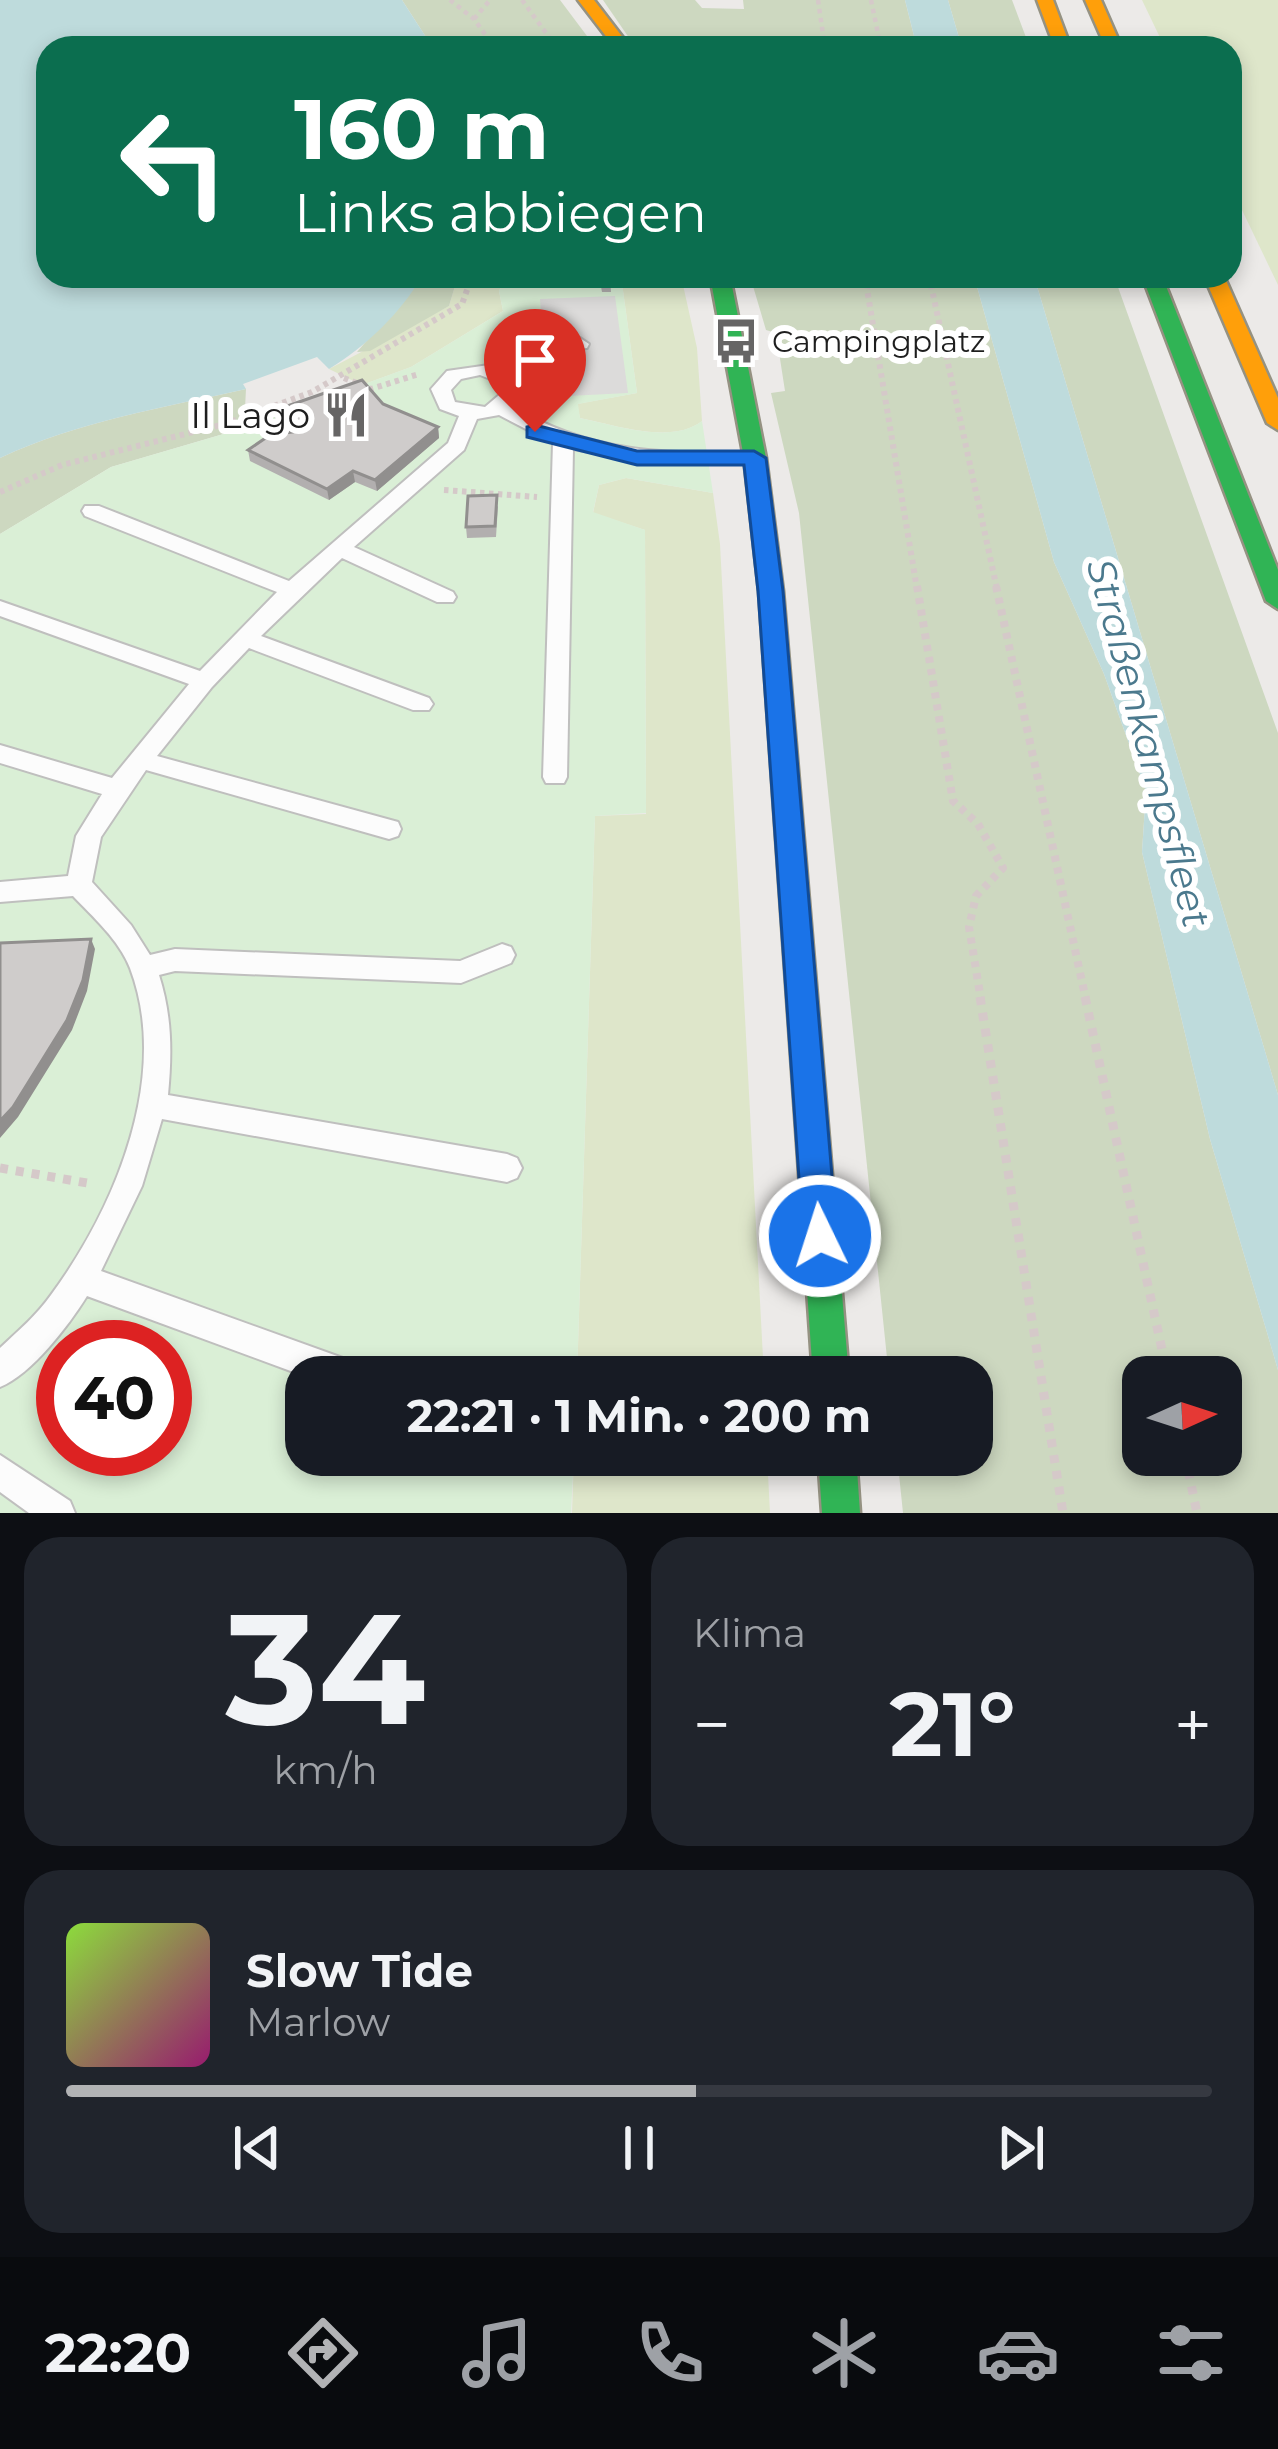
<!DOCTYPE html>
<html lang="de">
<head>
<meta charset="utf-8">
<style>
	:root { --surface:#171b24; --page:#20242c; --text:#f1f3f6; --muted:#9ea1a6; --line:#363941; --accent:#b2b3b5 }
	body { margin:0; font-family:Montserrat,sans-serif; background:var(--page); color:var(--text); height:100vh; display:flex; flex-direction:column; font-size:45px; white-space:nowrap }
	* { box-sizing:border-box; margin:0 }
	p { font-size:39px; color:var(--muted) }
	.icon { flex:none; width:66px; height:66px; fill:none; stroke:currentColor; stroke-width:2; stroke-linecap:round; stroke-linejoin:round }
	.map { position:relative; height:1513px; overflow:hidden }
	.drawer { display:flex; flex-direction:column; gap:24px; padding:24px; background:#0d0f14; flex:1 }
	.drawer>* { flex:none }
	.guide { position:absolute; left:36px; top:36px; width:1206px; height:252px; border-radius:36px; box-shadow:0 6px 18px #0003; background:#0b6e4f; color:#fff; overflow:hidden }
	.needle { width:78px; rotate:87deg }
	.tools { position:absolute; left:1122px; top:1356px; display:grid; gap:24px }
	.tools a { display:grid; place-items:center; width:120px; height:120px; border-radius:24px; background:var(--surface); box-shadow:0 6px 18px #0003; font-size:60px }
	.speed { position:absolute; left:36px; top:1320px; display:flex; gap:24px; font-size:60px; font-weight:700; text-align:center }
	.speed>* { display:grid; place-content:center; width:156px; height:156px; border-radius:50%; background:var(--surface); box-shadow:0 6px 18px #0003; line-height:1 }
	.speed .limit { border:18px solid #d22; background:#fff; color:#111 }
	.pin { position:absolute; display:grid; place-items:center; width:102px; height:102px; color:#fff; margin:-123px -51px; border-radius:50% 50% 50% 0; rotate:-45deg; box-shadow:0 0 12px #0007 }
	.pin .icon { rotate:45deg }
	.me { position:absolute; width:132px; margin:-66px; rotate:356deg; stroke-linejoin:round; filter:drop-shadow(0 0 9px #0008) }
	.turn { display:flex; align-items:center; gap:42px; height:252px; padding:0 60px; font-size:54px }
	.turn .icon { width:156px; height:156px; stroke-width:2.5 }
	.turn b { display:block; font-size:84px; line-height:102px }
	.big { font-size:90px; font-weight:700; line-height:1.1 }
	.drawer .tile { flex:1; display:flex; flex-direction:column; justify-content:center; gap:18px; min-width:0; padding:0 42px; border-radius:36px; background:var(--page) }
	.drawer .dial { align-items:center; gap:0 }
	.dial b { font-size:156px; line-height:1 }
	.song { display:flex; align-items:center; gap:36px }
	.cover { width:144px; height:144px; border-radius:18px; background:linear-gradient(135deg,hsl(90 70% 55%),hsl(320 70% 35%)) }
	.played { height:12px; border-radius:6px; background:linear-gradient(90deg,var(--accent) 55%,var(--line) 55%) }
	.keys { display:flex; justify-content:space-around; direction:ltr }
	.heat { display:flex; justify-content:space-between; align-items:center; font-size:66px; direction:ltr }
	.drawer .tiles { flex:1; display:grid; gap:24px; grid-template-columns:1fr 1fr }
	.tile:last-child { grid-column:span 2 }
	.trip { position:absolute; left:285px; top:1356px; width:708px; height:120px; border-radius:36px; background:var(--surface); box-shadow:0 6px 18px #0003; font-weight:700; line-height:120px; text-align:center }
	.tabs { display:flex; height:192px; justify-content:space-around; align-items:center; background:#090b0e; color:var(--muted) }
	.tabs .icon { width:84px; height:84px }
	.tabs .current { color:var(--accent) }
	.tabs b { font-size:54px; color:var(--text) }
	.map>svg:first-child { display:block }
	.grass { fill:#dee6ca }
	.forest { fill:#cdd8c0; fill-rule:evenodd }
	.park { fill:#daefd6; fill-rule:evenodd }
	.parking { fill:#dcdbda }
	.water { fill:#bedbdc }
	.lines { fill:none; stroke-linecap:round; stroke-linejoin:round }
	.lane-casing { stroke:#bfbfbe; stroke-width:4 }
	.fast-casing { stroke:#959282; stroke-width:5 }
	.slow-casing { stroke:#959282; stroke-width:5 }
	.path-far3 { stroke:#d5c9c9; stroke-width:4.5; stroke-dasharray:4.5 4.5; stroke-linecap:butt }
	.path-far2 { stroke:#d5c9c9; stroke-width:6; stroke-dasharray:4.5 4.5; stroke-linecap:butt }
	.path-far1 { stroke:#d5c9c9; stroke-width:8; stroke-dasharray:6 6; stroke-linecap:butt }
	.path { stroke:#d5c9c9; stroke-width:9; stroke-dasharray:8 8; stroke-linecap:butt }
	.lane { fill:#fcfcfc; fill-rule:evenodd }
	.fast { fill:#30b455; fill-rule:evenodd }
	.slow { fill:#ff9f0a; fill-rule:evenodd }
	.wall { fill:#b2afaf }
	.shaded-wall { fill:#918f8e }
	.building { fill:#cfcccb; stroke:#918f8e; stroke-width:3 }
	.route { fill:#1a73e8; stroke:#114b97; stroke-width:3 }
	.labels { text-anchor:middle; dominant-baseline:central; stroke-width:12; stroke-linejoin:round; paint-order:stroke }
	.far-poi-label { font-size:30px; fill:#1e1e1e; stroke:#fff; text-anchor:start }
	.poi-label { font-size:36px; fill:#1e1e1e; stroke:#fff; text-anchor:end }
	.water-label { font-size:39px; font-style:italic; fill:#4b798d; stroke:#fff }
</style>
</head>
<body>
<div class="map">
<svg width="1278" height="1513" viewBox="0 0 1278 1513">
	<rect width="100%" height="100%" fill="#eceae8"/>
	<path class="grass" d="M1142,0H1278V285L1230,185V48H1165Z
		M458,276H506L499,291L503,311L411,367L362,385L329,369L449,306Z
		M621,276H681L697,348L702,421C672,445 615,425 580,418L577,404L637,393Z
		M626,478L713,493L720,544L764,1377H577L595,816L646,814L645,530L593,513L599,485Z
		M574,1455H767L770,1513H572Z"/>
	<path class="forest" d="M402,0H560L596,48H433Z
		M603,0H695L702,8L744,9L743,0H905L917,48H636Z
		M948,0H1012L1030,48H962Z
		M422,276H458L449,306L370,351L357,352Z
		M750,276H974L1054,562L1104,674L1146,791L1142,852L1210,1139L1278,1370V1513H903L897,1455H972V1377H889L799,513L771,393L785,391L776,333L766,330ZM1143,1377H1221V1455H1143Z
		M1034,276H1114L1278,733V1095Z
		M246,389L244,428L111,467L0,534V458C79,421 162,408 246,389Z"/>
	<path class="park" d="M506,276H621L637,393L578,404L580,418C615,425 671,445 702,421L713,493L626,478L599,485L593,512L645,530L646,813L595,816L577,1377H306V1455H574L571,1513H0V534L111,467L244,428L411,367L503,311L499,291ZM63,1347H165V1449H63Z"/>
	<path class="parking" d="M615,296L628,393L548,397L540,299Z"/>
	<path class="water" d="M0,0H402L433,48H48V276H422C401,313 365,347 329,369L317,357L243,384L246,389C162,408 79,421 0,458Z
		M905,0H948L962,48H917Z
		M974,276H1034L1278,1095V1370L1210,1139L1142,852L1146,791L1104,674L1054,562Z"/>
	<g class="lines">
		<g class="lane-casing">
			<path id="lane" d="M580,338L589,344L587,348L537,353L508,370L525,390L513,406C588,453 669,455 755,452L765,458L755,464H655L573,449L567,777L564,783H546L543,777L553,443L499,415L477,419L464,450L354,547L453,592L456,597L453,602H437L342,558L261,636L429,698L433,704L429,710H413L249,648L212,687L157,756L398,822L401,829L398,836L389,839L146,770L101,837L92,882L131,925L150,955L175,949L460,961L502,944L511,947L515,955L511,963L461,983L175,971L159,975C172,1016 172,1053 168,1095L507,1154L517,1158L522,1168L517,1178L507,1182L162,1119L142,1186L101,1271L351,1361L362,1366L367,1377H307L87,1296C69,1325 32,1374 0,1387V1348C18,1331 37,1315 51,1295C115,1208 171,1076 130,968C119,940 93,917 73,896L0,902V882L68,876L76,836L102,794L0,763V745L112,778L189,684L0,616V601L200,671L277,592L85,516L82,511L85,506H99L289,581L448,443L459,416L440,409L431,389L447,371L489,365L526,344ZM480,375L503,384L505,390L485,407L455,402L451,390L461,379Z
				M0,1455L70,1501L75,1513H29L0,1492Z"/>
		</g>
		<g class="fast-casing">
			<path id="fast" d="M710,276H730L766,458L783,591L849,1377H813L759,591L744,458Z
				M1142,276H1162L1278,570V609L1266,601Z
				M818,1455H856L860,1513H822Z"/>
		</g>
		<g class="slow-casing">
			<path id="slow" d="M578,0H594L631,48H615Z
				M1037,0H1053L1071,48H1055Z
				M1085,0H1101L1122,48H1106Z
				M1204,276H1224L1278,398V430L1267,423Z"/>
		</g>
		<path class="path-far3" d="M450,0L474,19L495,48
			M522,0L557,48
			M818,0L825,48
			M871,0L881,48
			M474,19L490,0"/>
		<path class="path-far2" d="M871,276L867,289L917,589
			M929,276L997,589
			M344,378L371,389L419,374
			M444,490L537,497
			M0,492L62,465L225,424L312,392L462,304L472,276"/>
		<path class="path-far1" d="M917,586L953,801L978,824L1003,868L976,896L969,927L981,1000
			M996,586L1086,1000"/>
		<path class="path" d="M980,997L1063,1513
			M1085,997L1168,1377
			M0,1168L93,1184
			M1185,1455L1197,1513"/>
		<use href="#lane" class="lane"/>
		<use href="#fast" class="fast"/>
		<use href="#slow" class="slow"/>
	</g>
	<path class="wall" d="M599,276H610L611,292H602Z
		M383,404L438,427L439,438L377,491L355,482L329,500L250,461L248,450L286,433L276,422L273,411Z
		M498,506L496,537L467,538L466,527Z"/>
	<path class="shaded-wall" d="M438,427L439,438L377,491L375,480Z
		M353,471L355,482L329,500L327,489Z
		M91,939L95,949L87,991L72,1030L18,1117L0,1138V1121Z"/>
	<path class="building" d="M600,276H610L611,281H601Z
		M362,380L383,404L438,427L375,480L353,471L327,489L248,450L270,435L293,432L273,411Z
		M497,495L495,526L466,527L468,496Z
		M91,939L83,980L67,1020L13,1107L0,1121V943Z"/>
	<path class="route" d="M535,425L637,451H754L766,458L783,591L837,1236L832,1248L820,1253L808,1248L803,1236L758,591L744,465H637L527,437V427Z"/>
	<defs>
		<g id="bus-bare" transform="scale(3.6)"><path d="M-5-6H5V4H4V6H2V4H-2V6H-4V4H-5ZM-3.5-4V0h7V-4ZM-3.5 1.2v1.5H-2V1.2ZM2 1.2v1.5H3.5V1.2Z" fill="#666565" stroke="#fff" stroke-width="2.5" paint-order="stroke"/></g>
		<g id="restaurant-bare" transform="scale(3.6)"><path d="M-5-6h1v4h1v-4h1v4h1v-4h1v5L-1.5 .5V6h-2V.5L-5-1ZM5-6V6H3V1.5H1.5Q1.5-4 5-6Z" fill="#666565" stroke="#fff" stroke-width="2.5" paint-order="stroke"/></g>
	</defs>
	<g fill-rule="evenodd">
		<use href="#bus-bare" x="736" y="341"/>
		<use href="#restaurant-bare" x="346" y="415"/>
	</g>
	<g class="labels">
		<g class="far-poi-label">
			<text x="772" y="341">Campingplatz</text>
		</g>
		<g class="poi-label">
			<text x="310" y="415">Il Lago</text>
		</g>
		<g class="water-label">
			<text transform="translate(1149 743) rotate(75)">Straßenkampsfleet</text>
		</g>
	</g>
</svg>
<div class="tools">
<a><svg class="needle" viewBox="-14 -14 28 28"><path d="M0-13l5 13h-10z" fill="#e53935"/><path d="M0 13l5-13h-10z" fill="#9ea1a6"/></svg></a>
</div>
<div class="speed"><div class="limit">40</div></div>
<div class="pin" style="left:535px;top:432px;background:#d93025"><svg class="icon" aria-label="arrive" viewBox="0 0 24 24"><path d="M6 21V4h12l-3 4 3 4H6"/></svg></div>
<svg class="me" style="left:820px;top:1236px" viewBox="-20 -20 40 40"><circle r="17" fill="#1a73e8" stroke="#fff" stroke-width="3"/><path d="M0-11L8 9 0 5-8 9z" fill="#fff"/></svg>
<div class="trip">22:21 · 1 Min. · 200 m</div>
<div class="guide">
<div class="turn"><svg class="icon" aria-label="left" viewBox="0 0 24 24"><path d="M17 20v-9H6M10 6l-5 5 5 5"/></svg><div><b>160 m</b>Links abbiegen</div></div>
</div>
</div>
<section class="drawer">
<div class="tiles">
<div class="tile dial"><b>34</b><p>km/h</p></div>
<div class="tile"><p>Klima</p>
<div class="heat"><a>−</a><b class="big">21°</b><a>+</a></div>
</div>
<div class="tile">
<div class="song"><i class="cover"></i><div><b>Slow Tide</b><p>Marlow</p></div></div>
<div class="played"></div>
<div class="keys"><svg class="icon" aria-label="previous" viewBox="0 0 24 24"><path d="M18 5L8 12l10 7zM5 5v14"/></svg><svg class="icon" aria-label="pause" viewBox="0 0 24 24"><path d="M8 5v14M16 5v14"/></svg><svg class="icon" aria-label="next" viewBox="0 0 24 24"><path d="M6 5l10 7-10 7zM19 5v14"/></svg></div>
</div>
</div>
</section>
<nav class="tabs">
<b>22:20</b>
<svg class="icon current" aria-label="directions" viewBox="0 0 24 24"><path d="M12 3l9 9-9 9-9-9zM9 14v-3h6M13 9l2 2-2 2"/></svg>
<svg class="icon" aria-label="music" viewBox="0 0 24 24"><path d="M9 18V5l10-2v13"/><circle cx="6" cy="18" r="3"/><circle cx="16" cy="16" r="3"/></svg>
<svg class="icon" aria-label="phone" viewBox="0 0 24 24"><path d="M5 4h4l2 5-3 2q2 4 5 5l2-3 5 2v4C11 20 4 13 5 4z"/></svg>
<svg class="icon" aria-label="climate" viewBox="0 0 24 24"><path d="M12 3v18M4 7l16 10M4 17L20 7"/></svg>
<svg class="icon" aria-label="car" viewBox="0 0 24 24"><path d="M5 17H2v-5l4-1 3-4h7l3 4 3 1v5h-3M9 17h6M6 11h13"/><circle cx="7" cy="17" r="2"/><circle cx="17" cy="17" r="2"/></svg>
<svg class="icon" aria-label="filters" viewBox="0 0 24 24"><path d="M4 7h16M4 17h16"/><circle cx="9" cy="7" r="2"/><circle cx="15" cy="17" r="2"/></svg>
</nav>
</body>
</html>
